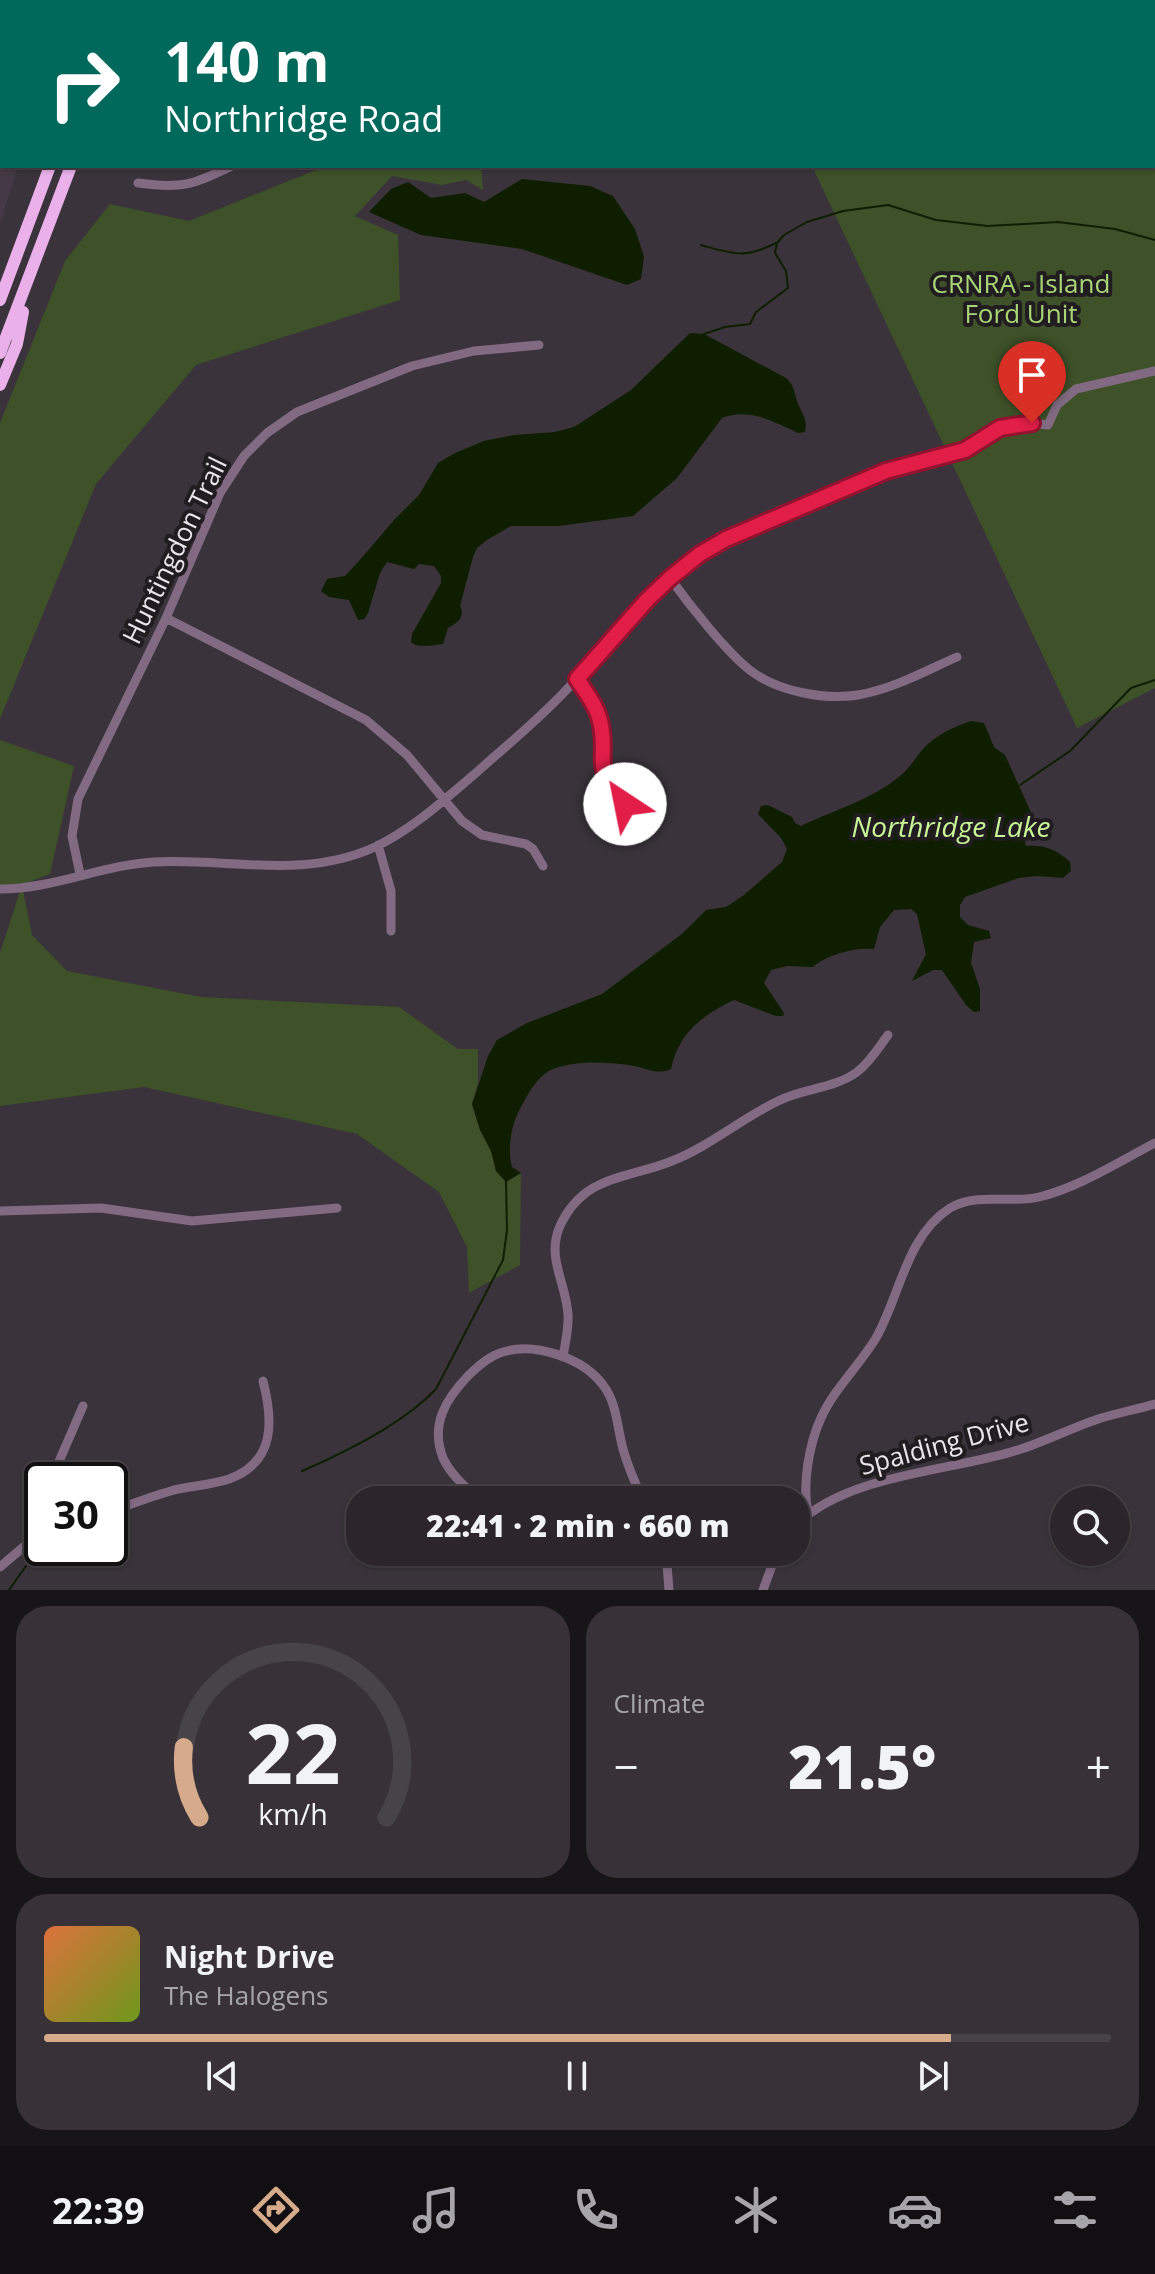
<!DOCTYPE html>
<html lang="en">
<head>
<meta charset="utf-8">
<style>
	:root { --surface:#2c262c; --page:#383238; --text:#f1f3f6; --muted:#a6a5a9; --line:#484348; --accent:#d6ab8b }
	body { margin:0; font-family:"Open Sans",sans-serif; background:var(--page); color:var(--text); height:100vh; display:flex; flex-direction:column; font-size:30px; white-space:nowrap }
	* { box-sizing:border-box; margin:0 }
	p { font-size:26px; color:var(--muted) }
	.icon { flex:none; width:44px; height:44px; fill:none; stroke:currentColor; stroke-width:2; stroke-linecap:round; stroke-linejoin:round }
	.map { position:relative; height:1590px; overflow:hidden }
	.side { display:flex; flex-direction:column; gap:16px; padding:16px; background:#181518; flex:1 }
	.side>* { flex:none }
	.top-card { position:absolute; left:0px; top:0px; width:1156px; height:168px; box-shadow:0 2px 6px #0004,0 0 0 2px var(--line); background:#00695c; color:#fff; overflow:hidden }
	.controls { position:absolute; left:1050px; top:1486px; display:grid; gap:16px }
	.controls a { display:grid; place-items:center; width:80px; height:80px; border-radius:50%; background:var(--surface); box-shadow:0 2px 6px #0004,0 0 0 2px var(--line); font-size:40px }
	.speed { position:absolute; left:24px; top:1462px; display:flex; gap:16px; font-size:40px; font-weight:700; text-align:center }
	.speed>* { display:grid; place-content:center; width:104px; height:104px; border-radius:50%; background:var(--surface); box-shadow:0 2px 6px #0004,0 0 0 2px var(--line); line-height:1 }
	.speed .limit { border:4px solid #111; border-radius:12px; background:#fff; color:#111 }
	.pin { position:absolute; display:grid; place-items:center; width:68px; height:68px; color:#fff; margin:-82px -34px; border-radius:50% 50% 50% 0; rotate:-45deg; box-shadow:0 0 8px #0007 }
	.pin .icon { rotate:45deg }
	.me { position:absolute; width:88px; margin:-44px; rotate:326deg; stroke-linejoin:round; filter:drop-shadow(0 0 6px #0008) }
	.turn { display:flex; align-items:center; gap:28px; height:168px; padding:0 32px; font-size:36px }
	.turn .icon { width:104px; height:104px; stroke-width:2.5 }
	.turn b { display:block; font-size:56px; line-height:68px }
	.big { font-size:60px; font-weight:800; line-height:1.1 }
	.side .card { flex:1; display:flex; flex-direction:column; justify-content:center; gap:12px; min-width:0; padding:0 28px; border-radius:32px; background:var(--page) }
	.side .dial { align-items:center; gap:0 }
	.dial svg { height:208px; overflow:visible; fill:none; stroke:var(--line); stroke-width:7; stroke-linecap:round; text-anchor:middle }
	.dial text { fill:var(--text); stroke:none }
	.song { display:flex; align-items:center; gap:24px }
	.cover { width:96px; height:96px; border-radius:12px; background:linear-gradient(135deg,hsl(20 70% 55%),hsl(80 70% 35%)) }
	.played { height:8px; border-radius:4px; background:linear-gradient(90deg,var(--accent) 85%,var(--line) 85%) }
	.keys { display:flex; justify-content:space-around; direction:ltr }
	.heat { display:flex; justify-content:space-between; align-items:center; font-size:44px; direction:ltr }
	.side .tiles { flex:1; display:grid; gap:16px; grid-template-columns:1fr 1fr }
	.card:last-child { grid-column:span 2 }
	.trip { position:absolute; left:346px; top:1486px; width:464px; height:80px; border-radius:32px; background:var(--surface); box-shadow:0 2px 6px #0004,0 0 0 2px var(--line); font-weight:800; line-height:80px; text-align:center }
	.menu { display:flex; height:128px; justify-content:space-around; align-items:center; background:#120f12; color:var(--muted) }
	.menu .icon { width:56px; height:56px }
	.menu .current { color:var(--accent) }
	.menu b { font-size:36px; color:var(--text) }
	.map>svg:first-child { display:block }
	.built { fill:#453946 }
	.green { fill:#3e5128 }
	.water { fill:#101e00 }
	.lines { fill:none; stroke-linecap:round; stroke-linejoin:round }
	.stream { stroke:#101e00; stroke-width:2 }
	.minor { stroke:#816a82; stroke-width:9 }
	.highway { stroke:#e9b0ea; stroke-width:12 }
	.route-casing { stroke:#92132f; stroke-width:20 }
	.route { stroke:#e11d48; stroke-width:14 }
	.labels { text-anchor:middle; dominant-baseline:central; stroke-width:8; stroke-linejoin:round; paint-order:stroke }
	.park-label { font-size:26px; fill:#a9d577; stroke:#201c20 }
	.street-label { font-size:26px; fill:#eae5ea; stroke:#201c20 }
	.water-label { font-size:28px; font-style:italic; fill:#c8f596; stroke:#201c20 }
</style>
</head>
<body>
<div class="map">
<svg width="1155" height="1590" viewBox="0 0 1155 1590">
	<rect width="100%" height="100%" fill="#3a333b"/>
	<path class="built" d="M0,0H69L2,2V166H18L0,224Z"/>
	<path class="green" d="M734,0H1155V688L1077,728L812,166H1154V2Z
		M326,166H481L483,190L466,180L442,185L392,176L355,216L398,235L400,300L196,365L96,484L0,719V423L65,261L110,204L189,221Z
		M0,740L74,766L50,874L22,885L32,935L67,971L201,997L399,1007L458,1049H478V1083L472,1104L480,1130L491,1151L496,1171L506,1181L521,1173L520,1265L469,1293L467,1247L439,1192L357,1134L144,1087L0,1106V953L22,885H0Z"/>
	<path class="water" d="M522,179L590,186L613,196L635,229L644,257L641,279L627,285L522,249L421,235L369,212L391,189L408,182L431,198L465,193L484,202Z
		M690,333L704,334L786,378C794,385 794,391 797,401C801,413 808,417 805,432L798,433C774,422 749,407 722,418L677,478L633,516L559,526H511L487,540L477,548L473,557L460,606C466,617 457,623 448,628L443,644C433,645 419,649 411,642L412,634L441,583V576L434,566L419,564L414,569L387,562L380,573L368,613L364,619L358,620L349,600L329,597L321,591L327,579L345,576L359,561L395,519L419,495L438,463L455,453L484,441L514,435L555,432L574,427L631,390Z
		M971,721L984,723L994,747L1005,755L1034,819C1026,827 1022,834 1026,846C1044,845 1056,849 1070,862L1071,871L1063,878L1037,876L1019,878L965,897L960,905V917L968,925L989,931L991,938L974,942L971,963L980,989V1011L974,1012L966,1005L942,970H933L912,981L926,954L917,914L911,909L894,910L880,927L874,949C855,947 826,955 813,967L787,966L771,970L764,983L784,1013L783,1016H776L734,1000C702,1015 678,1034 671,1069C657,1075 649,1069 634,1066C609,1062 578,1060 553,1069C538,1075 528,1094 521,1107C511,1124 507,1149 512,1167L521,1173L506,1182L496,1171L491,1151L480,1130L472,1104L488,1056L497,1040L527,1023L602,994L683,933L706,910L726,907L744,895L782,862L787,849L781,838L758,814L761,806L768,805L792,817L795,823L801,826C834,810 871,800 900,776C909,769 916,757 924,748C937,734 954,727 971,721Z"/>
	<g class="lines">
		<path class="stream" d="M701,245C734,254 744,259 776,243
			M704,334L725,327L750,324L756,312L788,288L786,271L775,253L777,243L784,235L807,222L843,211L888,205L936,220L988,226L1058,222L1115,229L1155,240
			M1020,785L1070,751L1131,688L1155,680
			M302,1471C346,1452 403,1424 436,1389L503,1260L507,1230L506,1182
			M9,1590L26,1566"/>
		<path class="minor" d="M199,0L201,2
			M325,0L328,2
			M431,0L433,2
			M524,0L526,2
			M955,0L957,2
			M190,2V0
			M415,2L417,0
			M583,2L585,0
			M1154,21H1155
			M138,183C182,189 192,185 232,166
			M670,578C688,603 727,653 751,671C779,692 825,700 858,695C893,689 925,671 957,657
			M166,618L366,720L407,755L462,821L482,835L526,844L533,849L543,866
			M577,679C585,691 595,702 599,717C604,731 601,745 601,760C602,788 627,808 650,821
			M378,845L391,891V931
			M80,874L72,836L78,799L166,618L220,493L244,456L267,433L297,412L412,366L474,351L539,345
			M0,889C53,889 102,865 154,862C229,858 303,880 375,847C413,829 445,799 477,772C508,744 542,717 570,686C603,651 632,612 668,579C702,548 742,534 783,515C839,490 893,467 953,453C966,450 973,443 984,436C1005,424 1025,422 1048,425L1057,405L1076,389L1155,371
			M0,1211L101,1208L192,1221L337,1208
			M563,1357C565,1343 569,1329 568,1314C566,1283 546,1257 560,1226C584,1174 628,1179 672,1161C710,1146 741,1119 778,1101C803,1088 834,1089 857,1072C870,1062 879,1047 888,1035
			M51,1480L83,1406
			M474,1495C462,1484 450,1473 443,1458C430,1424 446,1399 468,1376C478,1366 489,1356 503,1352C535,1342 583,1358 603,1385C617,1403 617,1427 623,1449C628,1467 635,1483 643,1500
			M110,1512C131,1504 153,1496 174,1490C192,1486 211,1485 229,1479C276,1462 273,1420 263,1381
			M808,1513C802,1485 809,1444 821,1418C834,1389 859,1366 876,1338C900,1296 906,1236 950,1208C977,1192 1010,1204 1039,1197C1078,1188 1120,1161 1155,1143
			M796,1525C849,1473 951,1472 1021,1449C1048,1440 1074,1427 1101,1418C1119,1413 1137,1409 1155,1404
			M666,1552L669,1590
			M0,1567L27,1544L42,1536
			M763,1590L777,1552"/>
		<path class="highway" d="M104,2V0
			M125,2V0
			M0,300L50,166
			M0,353L71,166
			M0,385L17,344L23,312"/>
	</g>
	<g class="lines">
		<g class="route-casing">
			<path id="route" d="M625,804C588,765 611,757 599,717C595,703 585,691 577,679L647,600L670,578L700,554L726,539L886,471L965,450L1000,428L1032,423"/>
		</g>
		<use href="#route" class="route"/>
	</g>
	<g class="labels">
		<g class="park-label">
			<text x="1021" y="283">CRNRA - Island<tspan x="1021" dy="30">Ford Unit</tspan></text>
		</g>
		<g class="street-label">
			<text transform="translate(174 550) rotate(-64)">Huntingdon Trail</text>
			<text transform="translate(944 1443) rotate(-15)">Spalding Drive</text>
		</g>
		<g class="water-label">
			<text x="951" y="826">Northridge Lake</text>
		</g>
	</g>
</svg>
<div class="controls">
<a><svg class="icon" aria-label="search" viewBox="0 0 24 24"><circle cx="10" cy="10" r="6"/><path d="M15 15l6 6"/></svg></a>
</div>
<div class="speed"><div class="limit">30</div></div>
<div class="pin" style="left:1032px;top:423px;background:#d93025"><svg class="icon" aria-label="arrive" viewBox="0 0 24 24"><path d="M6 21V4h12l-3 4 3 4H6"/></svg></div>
<svg class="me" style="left:625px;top:804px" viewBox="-20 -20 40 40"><circle r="19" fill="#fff"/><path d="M0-13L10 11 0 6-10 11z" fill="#e11d48"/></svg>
<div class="trip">22:41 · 2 min · 660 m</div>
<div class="top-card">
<div class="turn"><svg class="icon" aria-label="right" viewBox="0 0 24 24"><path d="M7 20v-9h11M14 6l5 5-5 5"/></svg><div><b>140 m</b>Northridge Road</div></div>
</div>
</div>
<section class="side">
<div class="tiles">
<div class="card dial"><svg viewBox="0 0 100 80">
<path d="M14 69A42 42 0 1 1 86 69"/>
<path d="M14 69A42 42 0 0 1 8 42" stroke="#d6ab8b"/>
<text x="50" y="56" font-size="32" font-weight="700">22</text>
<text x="50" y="72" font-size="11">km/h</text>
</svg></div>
<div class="card"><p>Climate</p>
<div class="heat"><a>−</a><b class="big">21.5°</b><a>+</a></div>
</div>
<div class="card">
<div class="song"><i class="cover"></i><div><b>Night Drive</b><p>The Halogens</p></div></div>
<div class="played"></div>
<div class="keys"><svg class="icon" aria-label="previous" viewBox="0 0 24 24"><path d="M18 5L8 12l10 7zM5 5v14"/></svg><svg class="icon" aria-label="pause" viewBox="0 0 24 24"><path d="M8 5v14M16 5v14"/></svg><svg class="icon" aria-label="next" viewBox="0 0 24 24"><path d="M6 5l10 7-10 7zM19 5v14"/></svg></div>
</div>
</div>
</section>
<nav class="menu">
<b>22:39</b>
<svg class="icon current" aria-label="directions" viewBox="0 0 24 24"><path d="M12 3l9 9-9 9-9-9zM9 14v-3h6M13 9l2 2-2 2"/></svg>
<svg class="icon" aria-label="music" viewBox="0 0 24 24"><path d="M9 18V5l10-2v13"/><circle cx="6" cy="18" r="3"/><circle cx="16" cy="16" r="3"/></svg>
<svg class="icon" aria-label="phone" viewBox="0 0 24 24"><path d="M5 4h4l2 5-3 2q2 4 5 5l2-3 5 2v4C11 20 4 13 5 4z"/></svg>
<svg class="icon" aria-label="climate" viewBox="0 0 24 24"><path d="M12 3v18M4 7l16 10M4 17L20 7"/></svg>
<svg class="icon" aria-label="car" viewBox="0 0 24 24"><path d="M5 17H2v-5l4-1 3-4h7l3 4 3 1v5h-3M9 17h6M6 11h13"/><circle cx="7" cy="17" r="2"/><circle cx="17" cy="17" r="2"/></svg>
<svg class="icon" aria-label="filters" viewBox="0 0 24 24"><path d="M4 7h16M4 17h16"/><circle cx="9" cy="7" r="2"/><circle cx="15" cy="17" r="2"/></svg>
</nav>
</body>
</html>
